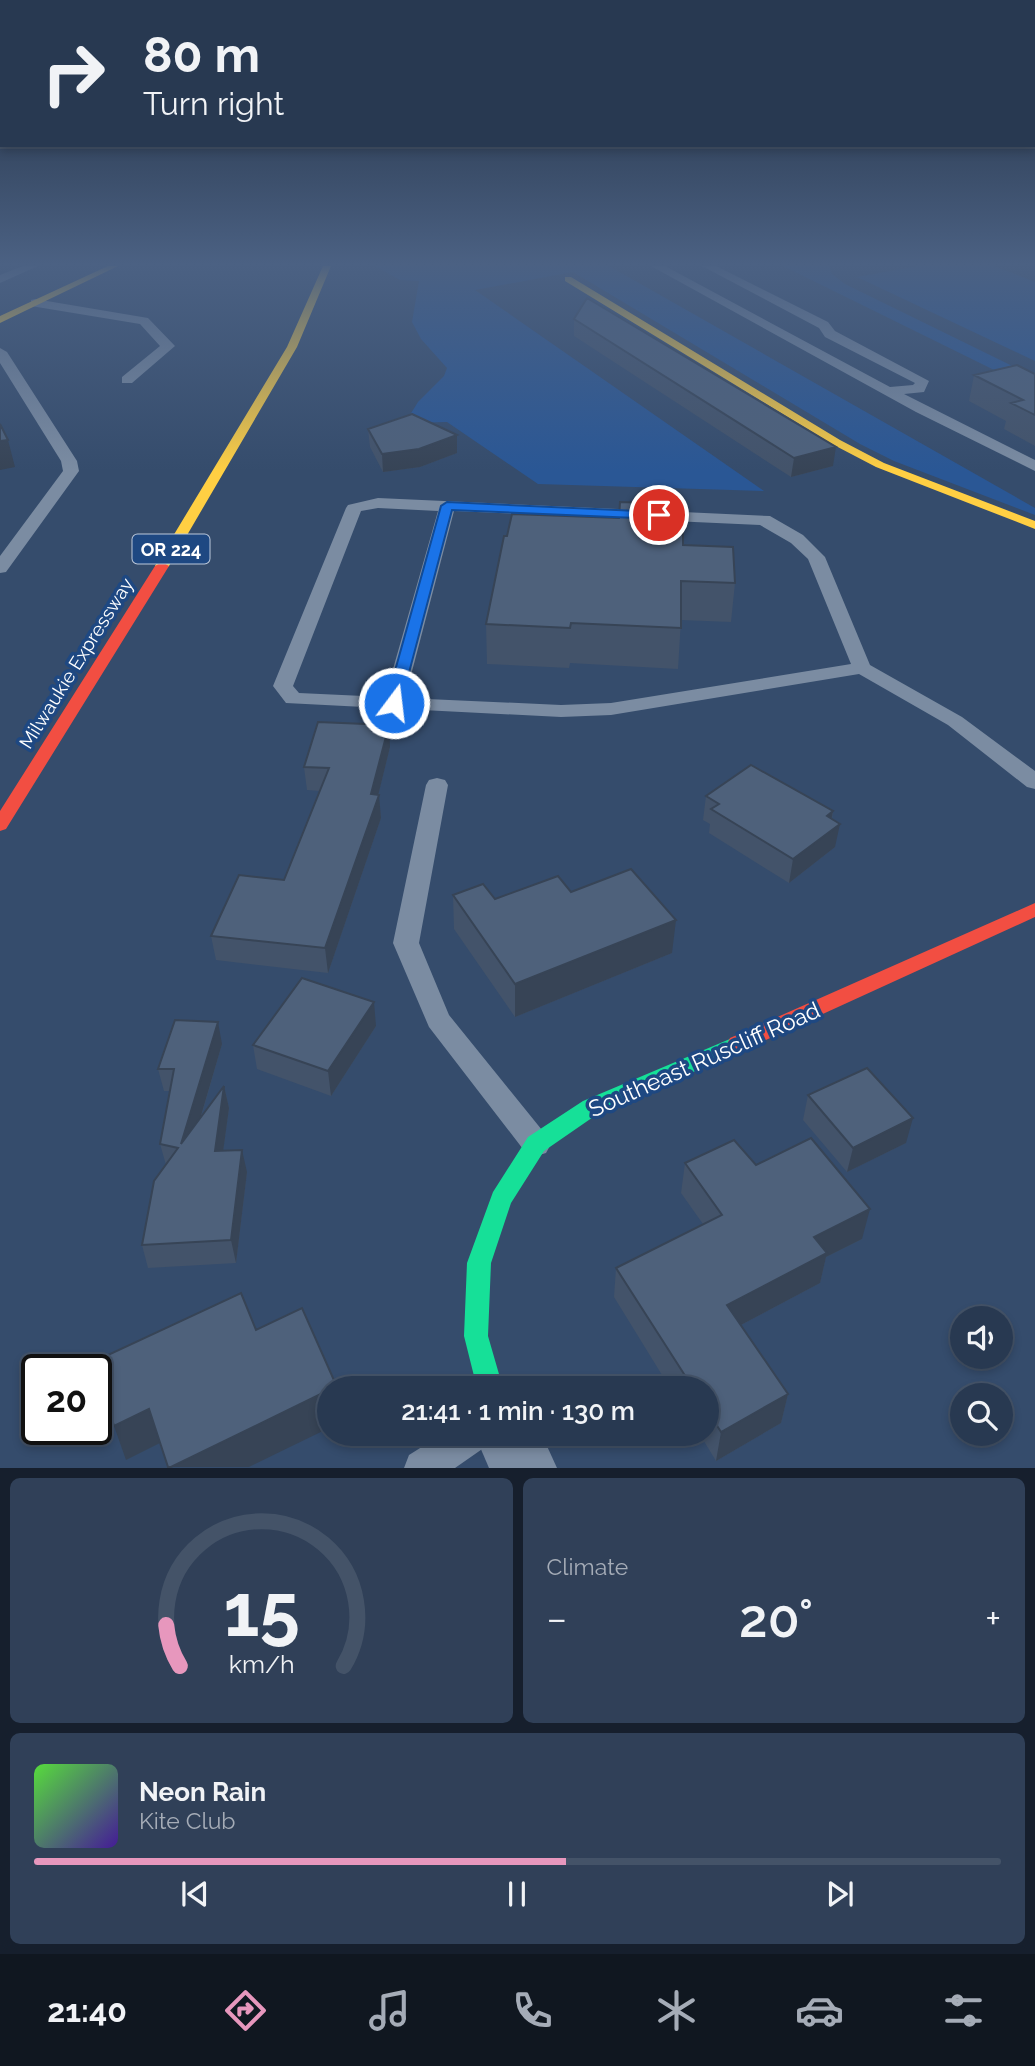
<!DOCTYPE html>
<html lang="en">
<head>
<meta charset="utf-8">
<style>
	:root { --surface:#283951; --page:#304058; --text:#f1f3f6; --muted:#a5acb7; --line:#445368; --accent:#e797bd }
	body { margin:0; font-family:Raleway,sans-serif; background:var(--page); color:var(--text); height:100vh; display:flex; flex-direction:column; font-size:26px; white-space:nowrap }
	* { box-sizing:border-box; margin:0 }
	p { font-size:23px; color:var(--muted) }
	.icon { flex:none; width:38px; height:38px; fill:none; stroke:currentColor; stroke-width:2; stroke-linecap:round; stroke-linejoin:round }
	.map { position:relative; height:1468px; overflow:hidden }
	.drawer { display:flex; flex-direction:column; gap:10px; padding:10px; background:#161f2d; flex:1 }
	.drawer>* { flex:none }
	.hud { position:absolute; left:0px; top:0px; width:1036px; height:147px; box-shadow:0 4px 10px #0003,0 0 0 2px var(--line); background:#283951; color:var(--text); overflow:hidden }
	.buttons { position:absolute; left:950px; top:1306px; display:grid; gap:14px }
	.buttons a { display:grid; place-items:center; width:63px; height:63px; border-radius:50%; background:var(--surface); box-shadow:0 4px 10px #0003,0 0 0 2px var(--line); font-size:35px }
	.speed { position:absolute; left:21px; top:1354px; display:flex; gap:14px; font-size:35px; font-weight:700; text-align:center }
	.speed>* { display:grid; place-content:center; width:91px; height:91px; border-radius:50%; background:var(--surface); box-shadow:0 4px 10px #0003,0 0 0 2px var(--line); line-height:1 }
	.speed .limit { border:4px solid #111; border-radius:10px; background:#fff; color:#111 }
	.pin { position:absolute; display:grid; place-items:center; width:60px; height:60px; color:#fff; margin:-30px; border:4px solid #fff; border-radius:50%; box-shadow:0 2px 7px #0007 }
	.me { position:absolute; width:77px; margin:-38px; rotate:15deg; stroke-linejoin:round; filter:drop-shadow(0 0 5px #0008) }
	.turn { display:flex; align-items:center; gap:24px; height:147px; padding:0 28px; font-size:32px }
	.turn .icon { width:91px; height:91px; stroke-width:2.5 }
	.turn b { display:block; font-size:49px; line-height:60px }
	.big { font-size:52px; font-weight:600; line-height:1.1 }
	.drawer .tile { flex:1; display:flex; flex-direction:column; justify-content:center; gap:10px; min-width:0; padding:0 24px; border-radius:10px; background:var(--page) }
	.drawer .dial { align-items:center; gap:0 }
	.dial svg { height:182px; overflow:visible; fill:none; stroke:var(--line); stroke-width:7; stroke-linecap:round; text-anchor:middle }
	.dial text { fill:var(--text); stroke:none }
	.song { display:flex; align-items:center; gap:21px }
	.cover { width:84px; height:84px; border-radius:10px; background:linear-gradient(135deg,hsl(110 70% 55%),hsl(260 70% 35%)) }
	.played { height:7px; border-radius:4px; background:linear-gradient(90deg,var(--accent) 55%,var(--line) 55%) }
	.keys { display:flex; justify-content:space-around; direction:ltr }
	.heat { display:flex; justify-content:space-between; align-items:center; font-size:38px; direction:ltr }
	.drawer .tiles { flex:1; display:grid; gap:10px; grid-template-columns:1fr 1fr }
	.tile:last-child { grid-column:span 2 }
	.trip { position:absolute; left:317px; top:1376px; width:402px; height:70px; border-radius:35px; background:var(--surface); box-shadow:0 4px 10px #0003,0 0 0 2px var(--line); font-weight:600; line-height:70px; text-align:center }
	.tab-bar { display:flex; height:112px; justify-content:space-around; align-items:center; background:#101720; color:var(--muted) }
	.tab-bar .icon { width:49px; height:49px }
	.tab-bar .selected { color:var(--accent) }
	.tab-bar b { font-size:32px; color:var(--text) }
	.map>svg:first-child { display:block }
	.green { fill:#2a5795 }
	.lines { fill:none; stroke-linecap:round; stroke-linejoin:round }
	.lane { fill:#7b8ca2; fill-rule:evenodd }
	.street { fill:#7b8ca2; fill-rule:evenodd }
	.fast { fill:#16e098; fill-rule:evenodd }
	.slow { fill:#ffcf43; fill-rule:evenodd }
	.jam { fill:#f24e42; fill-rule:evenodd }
	.wall { fill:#43536a }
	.shaded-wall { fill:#374456 }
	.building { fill:#4e617b; stroke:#374456; stroke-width:2 }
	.route { fill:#1a73e8; stroke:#114b97; stroke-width:2 }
	.labels { text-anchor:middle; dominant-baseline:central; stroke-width:7; stroke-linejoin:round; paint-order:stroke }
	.shield { fill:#1e4882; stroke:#bcc8da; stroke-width:2 }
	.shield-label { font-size:18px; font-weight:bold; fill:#fff }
	.street-label { font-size:19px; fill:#fff; stroke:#1e4882 }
	.near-street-label { font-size:23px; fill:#fff; stroke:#1e4882 }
</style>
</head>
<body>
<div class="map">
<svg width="1035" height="1468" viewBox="0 0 1035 1468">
	<rect width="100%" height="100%" fill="#354c6c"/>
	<path class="green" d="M375,266H609L1035,508V515L894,461L860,444L573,272L475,290L764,491L538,484L447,422L405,423L418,402L444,376L447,368L421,339L412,322L419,281L400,280Z
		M783,266H829L832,274L845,284L1035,377V390Z
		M918,266H994L1035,282V361L857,277Z"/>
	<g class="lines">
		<path class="lane" d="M23,266H38L0,283V275Z
			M651,266H665L890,387L913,385L915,383L825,337L819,328L702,266H716L828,322L835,331L929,381L924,392L904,394L1035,460V471L916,412Z
			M35,299L148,318L175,346L132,383H122V377L160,346L140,324L31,306V300Z
			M0,348L7,352L77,461L79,471L6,572L0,573V556L63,471L61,461L0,363Z
			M378,498L770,516L803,535L825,557L870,665L962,717L1035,771V789L1027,787L948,725L859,674L611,715L561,717L286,703L273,686L346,508L348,505ZM378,508L438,511L385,697L299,693L293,686L361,511ZM454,511L760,525L791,543L808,559L851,664L611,703L561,705L405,698Z
			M437,778L445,780L448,785L419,943L449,1015L546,1135L551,1144L546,1153L536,1156L526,1153L429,1027L393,943L426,785L429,780Z
			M444,1433H494L488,1445L455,1468H404L409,1455Z"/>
		<path class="street" d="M474,1433H541L557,1468H489Z"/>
		<path class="fast" d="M737,1036L744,1038L747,1044L744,1050L599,1113L544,1151L511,1203L491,1263L488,1336L503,1388H477L464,1336L467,1263L493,1192L528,1137L583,1101Z"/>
		<path class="slow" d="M108,266H118L0,323V316Z
			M323,266H331L297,347L169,566L162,570L157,569L155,566L287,347Z
			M565,277H571L840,440L884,463L1035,521V529L876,467L832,444L565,281Z"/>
		<path class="jam" d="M162,562L169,566L6,829L0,831V811L155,566Z
			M1035,903V917L744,1050L737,1052L730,1050L727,1044L730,1038Z"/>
	</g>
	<path class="wall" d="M574,319L833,466L791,477L574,336Z
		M1035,374V446L1004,429L1006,421L969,401L974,375Z
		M368,429L457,435V453L420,467L383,472L370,447Z
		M683,545L735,583L731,622L681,620L678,669L570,663L569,668L487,664L486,624Z
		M390,747L378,795L381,818L328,973L216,960L211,936L284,880L320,791L307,790L304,767Z
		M706,796L833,811L832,819L835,847L789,883L709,833L710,824L703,820Z
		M571,892L672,953L515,1017L454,929L453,895L495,899Z
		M376,1026L331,1096L257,1069L253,1045Z
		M222,1044L201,1117L224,1086L229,1108L223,1151L247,1172L236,1263L148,1268L142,1245L166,1165L160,1144L170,1091H164L158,1069Z
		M808,1095L906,1143L847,1172L803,1120Z
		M685,1163L756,1165L862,1239L826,1257L820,1283L741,1325L788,1394L781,1423L716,1461L699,1433H707V1388H670L614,1297L616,1268L703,1224L681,1193Z"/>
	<path class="shaded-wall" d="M457,435V453L420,467L383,472L382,454Z
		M8,440L15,467L0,470V441Z
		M836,447L833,466L791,477L794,458Z
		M389,725L390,747L377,800L379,795L381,818L328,973L325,948L371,794Z
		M833,811L829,831L840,824L835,847L789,883L793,859L827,816Z
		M676,920L672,953L515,1017V984Z
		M374,1002L376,1026L331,1096L328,1071Z
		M218,1022L222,1044L186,1167L181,1144Z
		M224,1086L229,1108L220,1174L215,1151Z
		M913,1118L906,1143L847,1172L853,1148Z
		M242,1150L247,1172L236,1263L231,1240Z
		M870,1209L862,1239L826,1257L820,1283L722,1335L727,1305L814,1237Z
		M329,1390V1428L249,1467H171Z
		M788,1394L781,1423L716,1461L721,1432Z
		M149,1409L160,1443L126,1460L114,1426Z"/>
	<path class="building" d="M587,298L836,447L794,458L574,319Z
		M1017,365L1035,374V415L1011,403L1023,400L974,375Z
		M412,414L457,435L419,449L382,454L368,429Z
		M0,424L8,440L0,441Z
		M620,502L683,504V545L733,547L735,583L681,581V628L571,623L570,628L486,624L504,536H507L512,514L619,518Z
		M318,722L389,725L371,794L379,795L325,948L211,936L239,875L284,880L329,768L304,767Z
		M751,765L833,811L827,816L840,824L793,859L711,809L719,804L706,796Z
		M631,869L676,920L515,984L453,895L483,884L495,899L558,876L571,892Z
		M302,978L374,1002L328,1071L253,1045Z
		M175,1020L218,1022L181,1144L224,1086L215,1151L242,1150L231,1240L142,1245L154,1181L178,1148L160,1144L174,1069H158Z
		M867,1068L913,1118L853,1148L808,1095Z
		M811,1138L870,1209L814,1237L827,1253L727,1305L788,1394L721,1432L707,1410V1388H693L616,1268L722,1215L685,1163L734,1140L756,1165Z
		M241,1293L256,1330L302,1308L337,1387L329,1388V1390L171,1467H168L149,1409L114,1426L95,1361Z"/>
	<linearGradient id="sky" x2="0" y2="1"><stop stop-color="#1d2a3b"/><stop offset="0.56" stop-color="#4b6183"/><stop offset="1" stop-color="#4b6183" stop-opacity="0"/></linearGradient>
	<rect width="1035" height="471" fill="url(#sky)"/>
	<path class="route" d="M447,502L659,512L665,515L659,519L452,510L401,703L399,707H388L386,703L441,506Z"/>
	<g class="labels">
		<rect class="shield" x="132.5" y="534.5" width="77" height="29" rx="5"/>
		<g class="shield-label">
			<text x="171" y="549">OR 224</text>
		</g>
		<g class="street-label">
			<text transform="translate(76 663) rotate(-58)">Milwaukie Expressway</text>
		</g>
		<g class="near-street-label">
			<text transform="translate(704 1059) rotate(-24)">Southeast Ruscliff Road</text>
		</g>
	</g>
</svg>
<div class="buttons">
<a><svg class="icon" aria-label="sound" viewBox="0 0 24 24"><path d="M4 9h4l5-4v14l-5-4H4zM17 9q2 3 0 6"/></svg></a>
<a><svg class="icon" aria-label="search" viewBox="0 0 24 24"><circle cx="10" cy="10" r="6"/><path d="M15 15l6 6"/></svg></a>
</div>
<div class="speed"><div class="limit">20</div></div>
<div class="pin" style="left:659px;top:515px;background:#d93025"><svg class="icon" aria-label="arrive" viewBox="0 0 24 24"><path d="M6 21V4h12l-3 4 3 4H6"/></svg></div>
<svg class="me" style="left:394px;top:703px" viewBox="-20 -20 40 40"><circle r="17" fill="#1a73e8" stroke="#fff" stroke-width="3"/><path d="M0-11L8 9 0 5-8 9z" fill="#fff"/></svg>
<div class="trip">21:41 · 1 min · 130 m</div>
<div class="hud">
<div class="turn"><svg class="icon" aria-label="right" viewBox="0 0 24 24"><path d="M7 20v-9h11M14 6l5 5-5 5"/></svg><div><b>80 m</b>Turn right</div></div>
</div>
</div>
<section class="drawer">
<div class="tiles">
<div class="tile dial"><svg viewBox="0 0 100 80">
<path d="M14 69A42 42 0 1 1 86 69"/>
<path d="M14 69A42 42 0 0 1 8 51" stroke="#e797bd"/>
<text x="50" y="56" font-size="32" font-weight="700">15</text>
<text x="50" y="72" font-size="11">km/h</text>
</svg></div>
<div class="tile"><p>Climate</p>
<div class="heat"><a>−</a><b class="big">20°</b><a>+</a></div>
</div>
<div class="tile">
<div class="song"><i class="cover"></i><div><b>Neon Rain</b><p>Kite Club</p></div></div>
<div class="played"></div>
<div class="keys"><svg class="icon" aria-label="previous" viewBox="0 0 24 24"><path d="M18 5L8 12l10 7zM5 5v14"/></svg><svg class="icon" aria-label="pause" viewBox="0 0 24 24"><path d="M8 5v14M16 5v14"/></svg><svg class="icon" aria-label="next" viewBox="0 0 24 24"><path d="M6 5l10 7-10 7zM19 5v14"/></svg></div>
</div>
</div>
</section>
<nav class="tab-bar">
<b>21:40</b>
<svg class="icon selected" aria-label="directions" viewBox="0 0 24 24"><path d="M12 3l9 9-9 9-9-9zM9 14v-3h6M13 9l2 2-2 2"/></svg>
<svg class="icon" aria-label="music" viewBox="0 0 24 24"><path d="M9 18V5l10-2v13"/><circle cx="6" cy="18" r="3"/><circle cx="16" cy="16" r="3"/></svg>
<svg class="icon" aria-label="phone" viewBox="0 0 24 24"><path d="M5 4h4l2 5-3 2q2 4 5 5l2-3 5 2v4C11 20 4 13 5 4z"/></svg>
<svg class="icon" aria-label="climate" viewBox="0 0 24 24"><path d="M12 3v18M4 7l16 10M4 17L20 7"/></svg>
<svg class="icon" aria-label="car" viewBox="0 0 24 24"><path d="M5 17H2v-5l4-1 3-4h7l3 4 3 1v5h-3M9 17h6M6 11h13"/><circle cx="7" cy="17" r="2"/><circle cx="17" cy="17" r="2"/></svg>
<svg class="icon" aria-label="filters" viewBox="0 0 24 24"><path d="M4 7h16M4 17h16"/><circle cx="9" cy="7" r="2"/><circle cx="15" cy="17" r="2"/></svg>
</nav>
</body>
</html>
